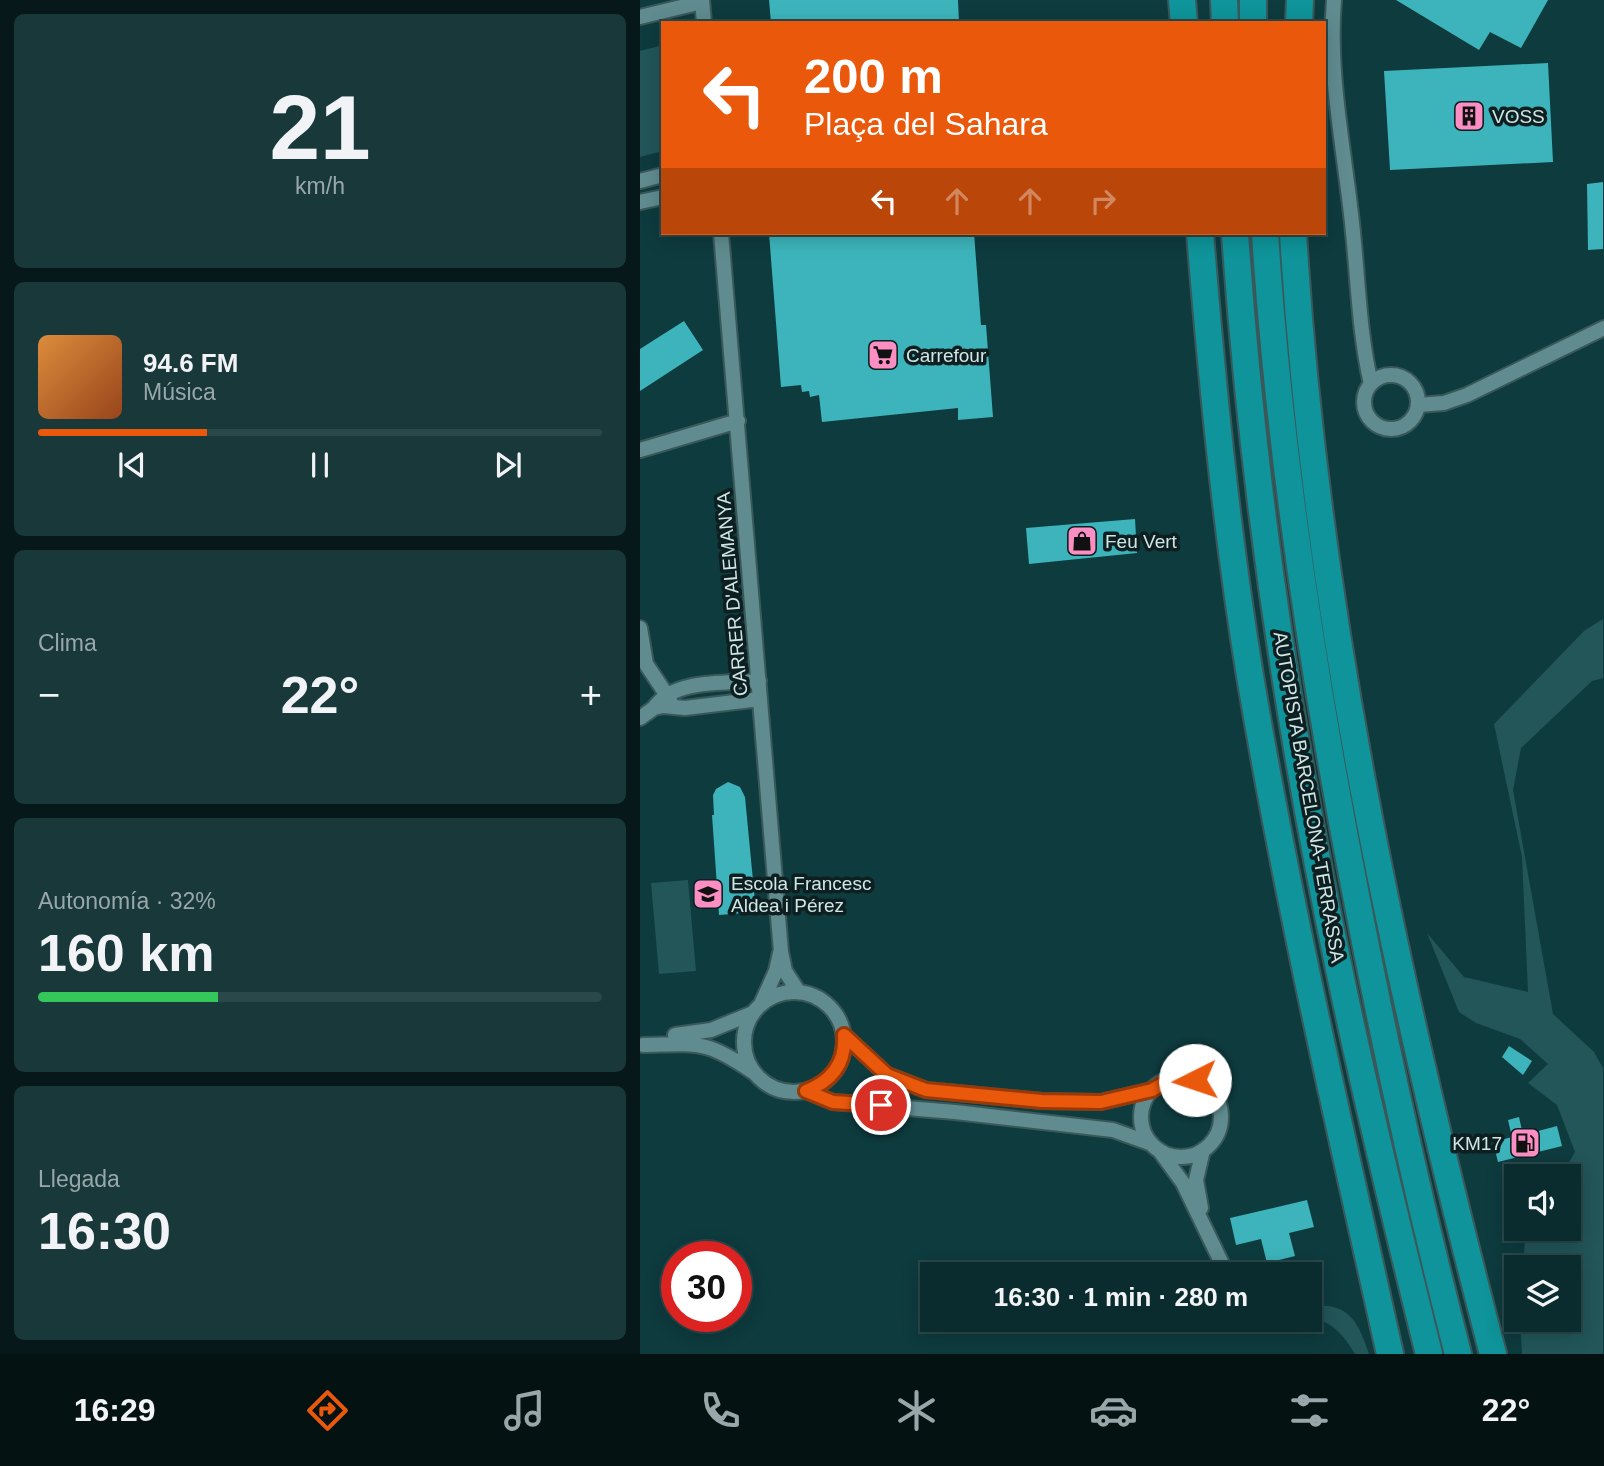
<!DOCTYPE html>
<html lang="es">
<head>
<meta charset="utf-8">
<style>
	:root { --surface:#0a2c2e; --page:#18383a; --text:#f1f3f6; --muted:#99a7aa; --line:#2a484a; --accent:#ea580c }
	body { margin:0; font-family:Helvetica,sans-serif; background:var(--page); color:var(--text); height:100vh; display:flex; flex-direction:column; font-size:26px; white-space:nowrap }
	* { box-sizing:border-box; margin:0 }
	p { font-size:23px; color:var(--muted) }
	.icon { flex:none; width:38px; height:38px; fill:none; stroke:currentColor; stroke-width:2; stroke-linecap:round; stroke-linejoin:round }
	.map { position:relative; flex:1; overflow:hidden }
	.sheet { display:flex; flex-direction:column; gap:14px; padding:14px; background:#061819; width:640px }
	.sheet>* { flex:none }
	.guide { position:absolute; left:21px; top:21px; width:665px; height:214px; border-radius:0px; box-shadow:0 4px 18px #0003,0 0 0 2px var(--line); background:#ea580c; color:#fff; overflow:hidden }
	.controls { position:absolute; left:864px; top:1164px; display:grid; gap:14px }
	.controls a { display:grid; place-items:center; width:77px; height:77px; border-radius:0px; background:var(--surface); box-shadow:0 4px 18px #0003,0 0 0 2px var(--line); font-size:35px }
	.speed { position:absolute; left:21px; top:1241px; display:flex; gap:14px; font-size:35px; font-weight:700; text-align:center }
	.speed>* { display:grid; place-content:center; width:91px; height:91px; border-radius:50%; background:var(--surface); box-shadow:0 4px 18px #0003,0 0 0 2px var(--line); line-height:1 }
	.speed .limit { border:10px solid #d22; background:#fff; color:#111 }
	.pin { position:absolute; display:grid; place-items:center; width:60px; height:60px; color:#fff; margin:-30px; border:4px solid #fff; border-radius:50%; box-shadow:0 2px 7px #0007 }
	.me { position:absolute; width:77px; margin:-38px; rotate:266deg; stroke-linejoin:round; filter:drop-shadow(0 0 5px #0008) }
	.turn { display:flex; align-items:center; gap:24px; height:147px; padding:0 28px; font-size:32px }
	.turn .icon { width:91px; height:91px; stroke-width:2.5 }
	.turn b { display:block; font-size:49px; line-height:60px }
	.lanes { display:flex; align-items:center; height:66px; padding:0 28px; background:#0003; justify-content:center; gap:35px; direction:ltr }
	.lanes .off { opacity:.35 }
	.big { font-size:52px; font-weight:600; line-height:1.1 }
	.sheet .widget { flex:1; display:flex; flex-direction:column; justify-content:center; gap:10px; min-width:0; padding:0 24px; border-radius:10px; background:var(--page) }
	.sheet .dial { align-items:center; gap:0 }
	.dial b { font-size:91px; line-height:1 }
	.song { display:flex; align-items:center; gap:21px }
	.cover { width:84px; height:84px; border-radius:10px; background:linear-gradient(135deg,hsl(30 70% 55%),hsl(20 70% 35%)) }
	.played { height:7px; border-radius:4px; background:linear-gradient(90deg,var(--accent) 30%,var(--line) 30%) }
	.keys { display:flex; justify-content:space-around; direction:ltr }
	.heat { display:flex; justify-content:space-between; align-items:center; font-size:38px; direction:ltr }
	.charge { height:10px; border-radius:5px; background:linear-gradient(90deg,#34c759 32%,var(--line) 0) }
	.trip { position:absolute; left:280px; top:1262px; width:402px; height:70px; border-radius:0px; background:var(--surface); box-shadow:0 4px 18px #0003,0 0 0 2px var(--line); font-weight:600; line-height:70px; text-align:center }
	.menu { display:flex; height:112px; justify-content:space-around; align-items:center; background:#041212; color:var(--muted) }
	.menu .icon { width:49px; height:49px }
	.menu .selected { color:var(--accent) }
	.menu b { font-size:32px; color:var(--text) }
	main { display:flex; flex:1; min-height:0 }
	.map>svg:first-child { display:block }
	.green { fill:#225659 }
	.building { fill:#3db4bb }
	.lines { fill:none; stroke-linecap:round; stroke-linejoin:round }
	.minor-casing { stroke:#3a585a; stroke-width:18 }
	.motorway-casing { stroke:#3a585a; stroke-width:30 }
	.minor { stroke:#608c8f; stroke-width:14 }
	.motorway { stroke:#0e949a; stroke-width:26 }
	.route-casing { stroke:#983908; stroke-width:18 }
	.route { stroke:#ea580c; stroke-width:12 }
	.labels { text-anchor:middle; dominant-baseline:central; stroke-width:7; stroke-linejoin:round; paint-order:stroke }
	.poi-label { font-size:19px; fill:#d0e6e7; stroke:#0d1f20; text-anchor:start }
	.street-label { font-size:19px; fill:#d0e6e7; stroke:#0d1f20 }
</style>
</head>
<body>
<main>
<section class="sheet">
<div class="widget dial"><b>21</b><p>km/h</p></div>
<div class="widget">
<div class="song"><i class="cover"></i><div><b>94.6 FM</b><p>Música</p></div></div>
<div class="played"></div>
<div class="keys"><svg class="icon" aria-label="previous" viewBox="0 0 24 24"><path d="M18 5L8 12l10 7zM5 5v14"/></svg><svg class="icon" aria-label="pause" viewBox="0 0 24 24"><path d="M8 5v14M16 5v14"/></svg><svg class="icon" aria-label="next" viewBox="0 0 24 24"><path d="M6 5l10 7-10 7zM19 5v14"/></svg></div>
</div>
<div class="widget"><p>Clima</p>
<div class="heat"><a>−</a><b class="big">22°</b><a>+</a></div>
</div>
<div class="widget"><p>Autonomía · 32%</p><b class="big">160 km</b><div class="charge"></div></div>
<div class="widget"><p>Llegada</p><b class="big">16:30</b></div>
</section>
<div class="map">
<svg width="964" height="1354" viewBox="0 0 964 1354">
	<rect width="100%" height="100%" fill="#0e3b3e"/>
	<path class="green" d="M23,45V151L0,157V51Z
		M963,619V678L952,681L881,748L873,790L913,1014L954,1052L963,1068V1354H882L880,1320H929V1267H883L885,1239L891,1229L929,1228V1176H921L935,1152L917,1105L888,1083L908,1064L880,1039L836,1023L819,1012L787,933L824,977L888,992L882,857L854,724L944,631Z
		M48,880L56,971L19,974L11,883Z
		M670,1306C709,1302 718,1321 729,1354H715C704,1336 693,1321 670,1318Z"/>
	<path class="building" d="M129,0H318L319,23H131Z
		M756,0H908L881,48L850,32L839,50Z
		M908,63L913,162L750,170L744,71Z
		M963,182V249L948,250L947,184Z
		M129,233H334L341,325H346L353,417L318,420V408L182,422L179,395L170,397L169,391L162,392L161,385L141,387Z
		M44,321L63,350L0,391V349Z
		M495,519L497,553L389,564L386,528Z
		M88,782L100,787L105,797L116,912L79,915L72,815H74L73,795L76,789Z
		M869,1046L892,1061L883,1075L862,1057Z
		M879,1117L883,1135L917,1126L922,1146L858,1162L853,1142L872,1137L868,1120Z
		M667,1200L674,1227L649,1233L655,1256L627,1263L621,1239L596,1245L590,1218Z"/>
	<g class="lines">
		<g class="minor-casing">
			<path id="minor" d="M62,0L64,23
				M694,0C688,71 703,143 711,214C718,271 718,328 731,384
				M0,17L62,2
				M0,181L23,175
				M0,202L23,197
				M81,233L141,952L145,971L158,991
				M724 402a27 27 0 1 1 54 0a27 27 0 1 1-54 0Z
				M778,405L804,403L827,395L964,328
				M0,450L98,421
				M0,628L6,664L30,700
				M14,708C34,678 86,684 119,681
				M0,718L14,708L23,706L45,708L120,699
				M104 1042a50 50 0 1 1 100 0a50 50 0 1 1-100 0Z
				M122,1002L136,971L140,953
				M35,1035L71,1030L113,1013
				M204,1035L247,1075L286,1090L402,1101L461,1102L512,1090
				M3,1045C58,1044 65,1039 113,1072
				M501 1117a40 40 0 1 1 80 0a40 40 0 1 1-80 0Z
				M166,1091L193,1102L315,1112L473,1130L512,1144
				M519,1150L543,1183L587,1274
				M561,1208L556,1180L563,1150"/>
		</g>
		<g class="motorway-casing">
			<path id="motorway" d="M542,0L544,23
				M584,0L585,23
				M613,0V23
				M659,23L660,0
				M560,233C572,381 586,529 610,676C648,904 700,1129 750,1354
				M595,233C612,480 648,727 699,969C726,1098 757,1226 789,1354
				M625,233C639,452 672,669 714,885C744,1042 778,1199 818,1354
				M653,233C675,612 757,987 853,1354"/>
		</g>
		<use href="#minor" class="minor"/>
		<use href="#motorway" class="motorway"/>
	</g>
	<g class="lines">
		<g class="route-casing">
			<path id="route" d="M241,1105L193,1102L166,1091C192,1081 206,1063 204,1035L247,1075L286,1090L402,1101L461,1102L512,1090L533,1078L555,1080"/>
		</g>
		<use href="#route" class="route"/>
	</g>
	<defs>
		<g id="building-square" transform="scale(1.575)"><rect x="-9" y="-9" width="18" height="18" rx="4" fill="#fb8fc3" stroke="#0d1f20"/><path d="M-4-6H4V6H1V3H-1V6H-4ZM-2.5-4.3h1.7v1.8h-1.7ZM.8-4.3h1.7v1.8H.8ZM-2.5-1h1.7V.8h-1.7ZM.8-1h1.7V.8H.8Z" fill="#111"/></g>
		<g id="supermarket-square" transform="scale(1.575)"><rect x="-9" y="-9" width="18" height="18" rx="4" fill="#fb8fc3" stroke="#0d1f20"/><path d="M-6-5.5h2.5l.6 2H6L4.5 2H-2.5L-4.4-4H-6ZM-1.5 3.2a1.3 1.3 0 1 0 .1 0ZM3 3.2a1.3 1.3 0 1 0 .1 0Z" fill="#111"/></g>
		<g id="shop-square" transform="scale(1.575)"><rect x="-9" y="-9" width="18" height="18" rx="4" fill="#fb8fc3" stroke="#0d1f20"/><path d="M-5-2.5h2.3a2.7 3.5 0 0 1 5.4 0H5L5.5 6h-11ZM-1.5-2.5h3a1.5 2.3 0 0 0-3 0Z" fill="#111"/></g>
		<g id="school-square" transform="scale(1.575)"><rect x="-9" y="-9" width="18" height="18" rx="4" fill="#fb8fc3" stroke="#0d1f20"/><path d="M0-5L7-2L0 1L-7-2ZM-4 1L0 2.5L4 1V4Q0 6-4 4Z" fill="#111"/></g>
		<g id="fuel-square" transform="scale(1.575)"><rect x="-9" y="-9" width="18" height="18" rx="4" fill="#fb8fc3" stroke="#0d1f20"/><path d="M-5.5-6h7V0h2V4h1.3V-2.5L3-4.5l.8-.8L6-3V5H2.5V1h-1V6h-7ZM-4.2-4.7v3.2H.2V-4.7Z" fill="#111"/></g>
	</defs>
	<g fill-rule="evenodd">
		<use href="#building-square" x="829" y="116"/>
		<use href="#supermarket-square" x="243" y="355"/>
		<use href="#shop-square" x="442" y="541"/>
		<use href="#school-square" x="68" y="894"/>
		<use href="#fuel-square" x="885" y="1143"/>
	</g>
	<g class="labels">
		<g class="poi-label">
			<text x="852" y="116">VOSS</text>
			<text x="266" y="355">Carrefour</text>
			<text x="465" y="541">Feu Vert</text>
			<text x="91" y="883">Escola Francesc<tspan x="91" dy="22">Aldea i Pérez</tspan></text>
			<text x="862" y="1143" text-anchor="end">KM17</text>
		</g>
		<g class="street-label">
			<text transform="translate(92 594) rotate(-95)">CARRER D'ALEMANYA</text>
			<text transform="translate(669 797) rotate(80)">AUTOPISTA BARCELONA-TERRASSA</text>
		</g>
	</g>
</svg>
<div class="controls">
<a><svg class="icon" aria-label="sound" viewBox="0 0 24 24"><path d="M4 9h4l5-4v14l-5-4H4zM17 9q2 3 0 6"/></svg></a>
<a><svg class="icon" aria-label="layers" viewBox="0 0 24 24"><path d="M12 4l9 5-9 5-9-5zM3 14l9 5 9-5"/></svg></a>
</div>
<div class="speed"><div class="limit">30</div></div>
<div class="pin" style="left:241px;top:1105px;background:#d93025"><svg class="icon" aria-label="arrive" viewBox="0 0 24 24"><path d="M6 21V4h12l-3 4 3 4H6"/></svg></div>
<svg class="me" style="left:555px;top:1080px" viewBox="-20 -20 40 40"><circle r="19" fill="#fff"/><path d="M0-13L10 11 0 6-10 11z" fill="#ea580c"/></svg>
<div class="trip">16:30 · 1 min · 280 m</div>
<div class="guide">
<div class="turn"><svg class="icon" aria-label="left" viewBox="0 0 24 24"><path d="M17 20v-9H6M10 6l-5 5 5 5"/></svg><div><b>200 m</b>Plaça del Sahara</div></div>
<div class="lanes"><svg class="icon" aria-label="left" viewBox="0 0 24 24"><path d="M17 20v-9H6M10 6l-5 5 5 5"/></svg><svg class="icon off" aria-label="ahead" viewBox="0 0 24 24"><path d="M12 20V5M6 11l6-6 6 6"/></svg><svg class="icon off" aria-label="ahead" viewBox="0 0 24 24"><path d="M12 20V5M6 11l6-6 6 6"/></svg><svg class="icon off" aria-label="right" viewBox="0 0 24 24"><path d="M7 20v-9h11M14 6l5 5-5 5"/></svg></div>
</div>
</div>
</main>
<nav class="menu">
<b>16:29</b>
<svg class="icon selected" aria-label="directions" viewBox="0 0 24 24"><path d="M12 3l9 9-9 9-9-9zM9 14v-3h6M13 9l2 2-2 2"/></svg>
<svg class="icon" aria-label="music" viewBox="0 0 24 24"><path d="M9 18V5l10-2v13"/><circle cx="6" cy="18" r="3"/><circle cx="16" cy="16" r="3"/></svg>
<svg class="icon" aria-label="phone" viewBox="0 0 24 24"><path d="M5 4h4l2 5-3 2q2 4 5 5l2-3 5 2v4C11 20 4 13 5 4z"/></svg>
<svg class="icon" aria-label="climate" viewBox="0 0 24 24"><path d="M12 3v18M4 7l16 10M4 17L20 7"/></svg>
<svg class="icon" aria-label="car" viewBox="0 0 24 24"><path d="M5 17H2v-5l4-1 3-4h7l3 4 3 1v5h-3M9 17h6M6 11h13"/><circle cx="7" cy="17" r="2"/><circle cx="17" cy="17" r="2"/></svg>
<svg class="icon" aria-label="filters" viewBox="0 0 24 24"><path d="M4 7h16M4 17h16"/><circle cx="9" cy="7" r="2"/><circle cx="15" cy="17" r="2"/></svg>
<b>22°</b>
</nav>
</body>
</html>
